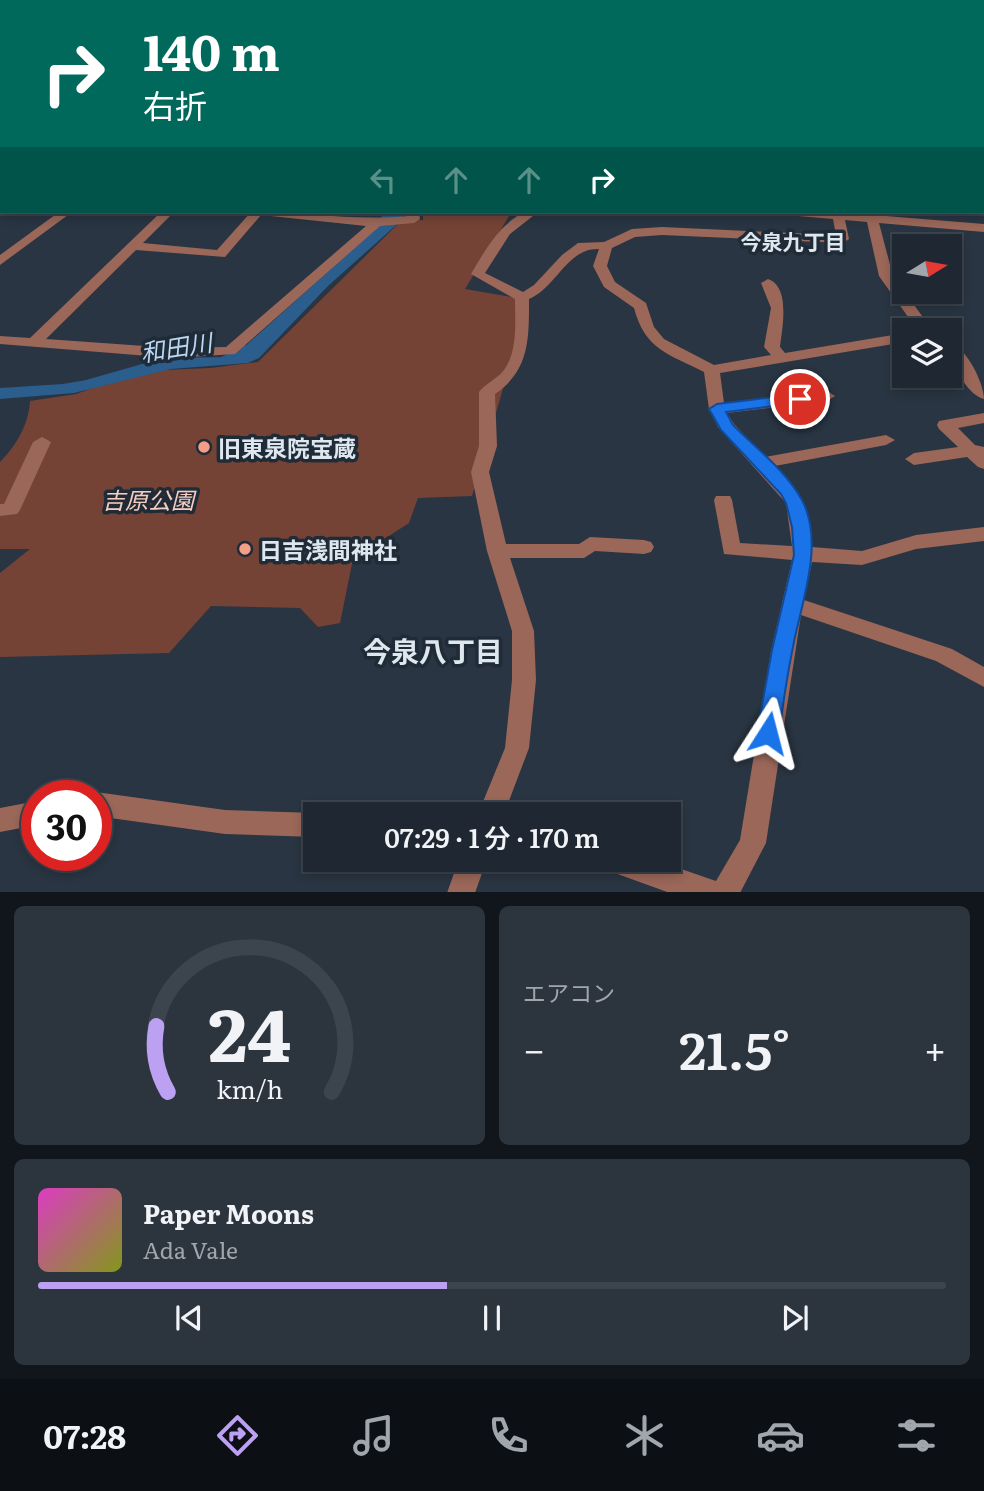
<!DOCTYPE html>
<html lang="ja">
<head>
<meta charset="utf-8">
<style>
	:root { --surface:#1f2832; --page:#2c343e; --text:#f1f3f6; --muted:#a1a6ac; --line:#3c444d; --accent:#bca0f2 }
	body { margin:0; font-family:Literata,"Noto Sans JP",serif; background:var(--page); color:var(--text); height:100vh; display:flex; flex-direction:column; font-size:26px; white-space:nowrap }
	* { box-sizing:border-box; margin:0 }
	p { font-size:23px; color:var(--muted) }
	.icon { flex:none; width:38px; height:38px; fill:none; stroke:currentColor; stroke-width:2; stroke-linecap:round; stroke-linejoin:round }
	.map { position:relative; height:892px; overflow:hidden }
	.side { display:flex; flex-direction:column; gap:14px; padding:14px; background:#11161c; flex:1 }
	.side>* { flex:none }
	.hud { position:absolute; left:0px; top:0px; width:985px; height:214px; box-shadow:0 4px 10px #0003,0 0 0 2px var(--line); background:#00695c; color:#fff; overflow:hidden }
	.needle { width:46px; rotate:79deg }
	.tools { position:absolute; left:892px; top:234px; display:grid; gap:14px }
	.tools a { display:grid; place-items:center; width:70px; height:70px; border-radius:0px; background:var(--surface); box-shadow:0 4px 10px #0003,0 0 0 2px var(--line); font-size:35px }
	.speed { position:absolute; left:21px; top:780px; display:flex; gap:14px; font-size:35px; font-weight:700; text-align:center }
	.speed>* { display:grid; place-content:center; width:91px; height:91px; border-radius:50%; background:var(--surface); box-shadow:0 4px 10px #0003,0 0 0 2px var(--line); line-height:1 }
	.speed .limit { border:10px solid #d22; background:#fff; color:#111 }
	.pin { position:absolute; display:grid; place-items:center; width:60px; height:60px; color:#fff; margin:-30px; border:4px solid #fff; border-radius:50%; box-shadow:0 2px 7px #0007 }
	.me { position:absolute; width:77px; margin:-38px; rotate:9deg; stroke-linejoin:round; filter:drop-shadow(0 0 5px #0008) }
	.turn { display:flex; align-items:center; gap:24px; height:147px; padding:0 28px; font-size:32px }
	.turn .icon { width:91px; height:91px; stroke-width:2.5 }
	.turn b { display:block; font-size:49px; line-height:60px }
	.lanes { display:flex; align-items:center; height:66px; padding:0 28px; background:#0003; justify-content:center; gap:35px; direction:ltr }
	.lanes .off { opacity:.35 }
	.big { font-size:52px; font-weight:600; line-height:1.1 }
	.side .widget { flex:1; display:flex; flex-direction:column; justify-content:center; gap:10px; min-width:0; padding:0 24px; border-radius:10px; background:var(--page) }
	.side .dial { align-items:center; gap:0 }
	.dial svg { height:182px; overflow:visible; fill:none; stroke:var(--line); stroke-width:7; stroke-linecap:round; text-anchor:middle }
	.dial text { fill:var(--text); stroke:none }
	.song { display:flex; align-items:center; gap:21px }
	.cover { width:84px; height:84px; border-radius:10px; background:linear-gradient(135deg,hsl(310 70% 55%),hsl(70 70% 35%)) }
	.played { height:7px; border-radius:4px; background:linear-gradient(90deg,var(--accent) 45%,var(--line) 45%) }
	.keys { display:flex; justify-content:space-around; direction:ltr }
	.heat { display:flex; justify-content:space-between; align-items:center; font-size:38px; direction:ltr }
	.side .tiles { flex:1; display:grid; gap:14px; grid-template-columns:1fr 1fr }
	.widget:last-child { grid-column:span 2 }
	.trip { position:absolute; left:303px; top:802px; width:378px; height:70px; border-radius:0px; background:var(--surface); box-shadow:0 4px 10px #0003,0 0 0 2px var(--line); font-weight:600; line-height:70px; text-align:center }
	.tab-bar { display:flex; height:112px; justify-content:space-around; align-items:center; background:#0c1014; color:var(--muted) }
	.tab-bar .icon { width:49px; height:49px }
	.tab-bar .current { color:var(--accent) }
	.tab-bar b { font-size:32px; color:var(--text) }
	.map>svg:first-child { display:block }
	.green { fill:#744336 }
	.water { fill:#2b5d8d }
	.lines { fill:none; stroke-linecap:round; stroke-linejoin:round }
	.stream { stroke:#2b5d8d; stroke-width:5 }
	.minor { fill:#9a6759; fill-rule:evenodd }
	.highway { fill:#f6c3b5; fill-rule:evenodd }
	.wall { fill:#afbbc9 }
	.building { fill:#cbdaea; stroke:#8e99a4; stroke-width:2 }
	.route { fill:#1a73e8; stroke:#114b97; stroke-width:2 }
	.poi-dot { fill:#f49e87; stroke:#1f2b37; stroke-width:2.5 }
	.labels { text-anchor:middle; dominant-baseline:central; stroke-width:7; stroke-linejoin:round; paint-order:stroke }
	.far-neighbourhood-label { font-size:21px; font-weight:bold; fill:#dee6ee; stroke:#1f2b37 }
	.poi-label { font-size:23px; font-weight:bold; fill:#dee6ee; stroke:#1f2b37; text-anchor:start }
	.park-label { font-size:23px; font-style:italic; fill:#f7cdc1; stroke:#1f2b37 }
	.water-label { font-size:24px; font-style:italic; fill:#bbd7f4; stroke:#1f2b37 }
	.near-neighbourhood-label { font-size:28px; font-weight:bold; fill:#dee6ee; stroke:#1f2b37 }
</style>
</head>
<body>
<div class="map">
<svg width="984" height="893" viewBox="0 0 984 893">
	<rect width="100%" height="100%" fill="#293542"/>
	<path class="green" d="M423,212H519L509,216L465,289L524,299L513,354L472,496L418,498L409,523L353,559L340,623L318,627L300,608L211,606L169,653L0,657V573L30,549H0V462C16,446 29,424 30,401L76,394L140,371L210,368L258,362L403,219L423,220Z"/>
	<path class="water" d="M383,212H402L403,219L328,286L259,358L248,363L171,369L74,393L0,399V388L63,384L86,380L163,358L233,357L379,226Z"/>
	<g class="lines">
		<path class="stream" d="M221,360L245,348"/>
		<path class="minor" d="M333,0H341L343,2H334Z
			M468,0H475L476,2H469Z
			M491,0H570L573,2H493Z
			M746,0H753L754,2H747Z
			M920,0H928L929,2H921Z
			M0,9H2L0,14Z
			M2,70V76L0,77V71Z
			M0,98H2V104H0Z
			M0,135H2L0,142Z
			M0,188H2L0,195Z
			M59,212H72L0,265V255Z
			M161,212H174L143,243L217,250L251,212C303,212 356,221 408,216L407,212H419L420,219L414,223L380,226L235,354L173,358L0,344V336L30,338ZM261,215L366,226L226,347L173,348L46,339L136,250L225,257Z
			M524,212H538L510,234L485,273L523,292L534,285L562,255L578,243L604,242L632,229L662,227L836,235L833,219L798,216L792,212H837L984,224V232L879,223L893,276L933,331H918L879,276L867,222L845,220L849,239L843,243L662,235L635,237L612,248L607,266L615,282L646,303L654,327L664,339L714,365L771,355L764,347L771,308L761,283L768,279C791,287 782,329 780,347L785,353L905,333V342L720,373L724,403L827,391L835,396L827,401L727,413L734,424L765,457L886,435L895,440L886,445L775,466C806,498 805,504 812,547L862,551L916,535L984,527V541L916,549L862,565L812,562L804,600L952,649L984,667V687L936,661L801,615L766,843L740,893H670L601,868L597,859H652L716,881L740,840L771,651L792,560L724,554L714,500L716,496H730L732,500L740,543L792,546L786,503L718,427L709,409L704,372C669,354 645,350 634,308L604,287L593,266L599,249C568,247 556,288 529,299C529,338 530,370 495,394L497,446L489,472L506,544H579L590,537L644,540L651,542L654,547L651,552L644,554L595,551L584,558H510L534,631L536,680L529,748L504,814H478L505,748L512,680V631L487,551L471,472L479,446V392C486,383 497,379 504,370C518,351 515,321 515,299L471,274C486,249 498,226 524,212Z
			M950,280L959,282L961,285L959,288H950Z
			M950,343C966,347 984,383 984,399C965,394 950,360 950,343Z
			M984,413V423L958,428L975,445L984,447V469L978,467L967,457L914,465L905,459L914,453L958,447L939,429L937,425L939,421Z
			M42,437L51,442L20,510L17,514L0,516V504H4L33,442Z
			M96,792L225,810L315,813L318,814H315V837L225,834L96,816V796H87Z
			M37,801V825L0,832V808Z
			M459,859H487L475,893H447Z"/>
		<path class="highway" d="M0,4H2V10H0Z"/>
	</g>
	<path class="wall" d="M33,0H87V2L33,1Z"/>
	<path class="building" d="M362,0H452L454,2H352L351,1Z"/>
	<path class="route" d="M800,394L805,396L807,399L805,402L726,412L733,425C756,448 786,471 802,500C825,544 801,603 793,647C787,676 783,704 779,733L776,739L768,742L760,739L757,733L772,650L794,555L792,527L786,503L781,494L721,430L709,409L717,404Z"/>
	<g class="poi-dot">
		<circle cx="204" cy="447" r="7"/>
		<circle cx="245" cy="549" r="7"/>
	</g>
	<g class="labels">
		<g class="far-neighbourhood-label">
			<text x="793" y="240">今泉九丁目</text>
		</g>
		<g class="poi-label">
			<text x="218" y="447">旧東泉院宝蔵</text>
			<text x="259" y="549">日吉浅間神社</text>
		</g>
		<g class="park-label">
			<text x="148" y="499">吉原公園</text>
		</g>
		<g class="water-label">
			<text transform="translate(176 346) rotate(-9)">和田川</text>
		</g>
		<g class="near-neighbourhood-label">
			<text x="433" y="650">今泉八丁目</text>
		</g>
	</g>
</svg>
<div class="tools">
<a><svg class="needle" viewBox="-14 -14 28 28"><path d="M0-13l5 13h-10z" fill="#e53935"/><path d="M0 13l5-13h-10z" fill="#a1a6ac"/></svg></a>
<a><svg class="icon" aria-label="layers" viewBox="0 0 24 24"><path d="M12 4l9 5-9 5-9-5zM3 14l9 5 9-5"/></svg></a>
</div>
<div class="speed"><div class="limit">30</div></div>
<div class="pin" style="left:800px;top:399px;background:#d93025"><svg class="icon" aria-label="arrive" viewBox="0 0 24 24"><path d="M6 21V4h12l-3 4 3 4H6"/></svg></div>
<svg class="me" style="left:768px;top:733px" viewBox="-20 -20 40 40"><path d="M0-17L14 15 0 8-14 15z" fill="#1a73e8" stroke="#fff" stroke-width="4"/></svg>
<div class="trip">07:29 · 1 分 · 170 m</div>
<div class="hud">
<div class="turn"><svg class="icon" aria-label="right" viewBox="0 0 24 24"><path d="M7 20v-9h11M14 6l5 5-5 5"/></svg><div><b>140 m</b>右折</div></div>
<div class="lanes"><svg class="icon off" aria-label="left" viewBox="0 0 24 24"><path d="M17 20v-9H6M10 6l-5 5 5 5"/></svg><svg class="icon off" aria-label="ahead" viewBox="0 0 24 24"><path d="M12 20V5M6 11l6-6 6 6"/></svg><svg class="icon off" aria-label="ahead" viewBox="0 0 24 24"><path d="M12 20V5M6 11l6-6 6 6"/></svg><svg class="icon" aria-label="right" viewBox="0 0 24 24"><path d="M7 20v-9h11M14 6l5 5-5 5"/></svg></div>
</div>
</div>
<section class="side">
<div class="tiles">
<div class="widget dial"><svg viewBox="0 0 100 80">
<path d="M14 69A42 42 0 1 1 86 69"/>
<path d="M14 69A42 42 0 0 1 9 40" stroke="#bca0f2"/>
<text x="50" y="56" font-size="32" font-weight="700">24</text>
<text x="50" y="72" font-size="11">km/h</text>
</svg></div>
<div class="widget"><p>エアコン</p>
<div class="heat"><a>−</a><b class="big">21.5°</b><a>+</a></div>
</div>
<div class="widget">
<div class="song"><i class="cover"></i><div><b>Paper Moons</b><p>Ada Vale</p></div></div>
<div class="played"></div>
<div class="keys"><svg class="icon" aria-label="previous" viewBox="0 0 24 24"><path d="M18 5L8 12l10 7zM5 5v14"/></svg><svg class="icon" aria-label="pause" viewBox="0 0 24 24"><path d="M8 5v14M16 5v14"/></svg><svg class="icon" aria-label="next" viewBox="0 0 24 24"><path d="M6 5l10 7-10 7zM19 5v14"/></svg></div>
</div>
</div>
</section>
<nav class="tab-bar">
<b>07:28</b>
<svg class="icon current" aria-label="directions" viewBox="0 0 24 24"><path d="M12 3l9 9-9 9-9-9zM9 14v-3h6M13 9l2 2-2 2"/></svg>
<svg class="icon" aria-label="music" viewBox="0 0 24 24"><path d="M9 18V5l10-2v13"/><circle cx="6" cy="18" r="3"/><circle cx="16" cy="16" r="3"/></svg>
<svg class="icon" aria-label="phone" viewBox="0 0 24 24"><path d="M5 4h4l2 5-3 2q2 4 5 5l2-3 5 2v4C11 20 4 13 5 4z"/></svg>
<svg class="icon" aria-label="climate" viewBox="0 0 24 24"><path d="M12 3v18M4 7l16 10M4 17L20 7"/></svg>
<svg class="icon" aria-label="car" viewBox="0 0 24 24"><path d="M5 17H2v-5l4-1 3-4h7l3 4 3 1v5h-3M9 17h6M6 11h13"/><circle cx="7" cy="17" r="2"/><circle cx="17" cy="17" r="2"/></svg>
<svg class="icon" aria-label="filters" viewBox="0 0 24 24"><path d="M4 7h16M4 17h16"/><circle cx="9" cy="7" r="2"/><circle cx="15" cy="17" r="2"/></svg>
</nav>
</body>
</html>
